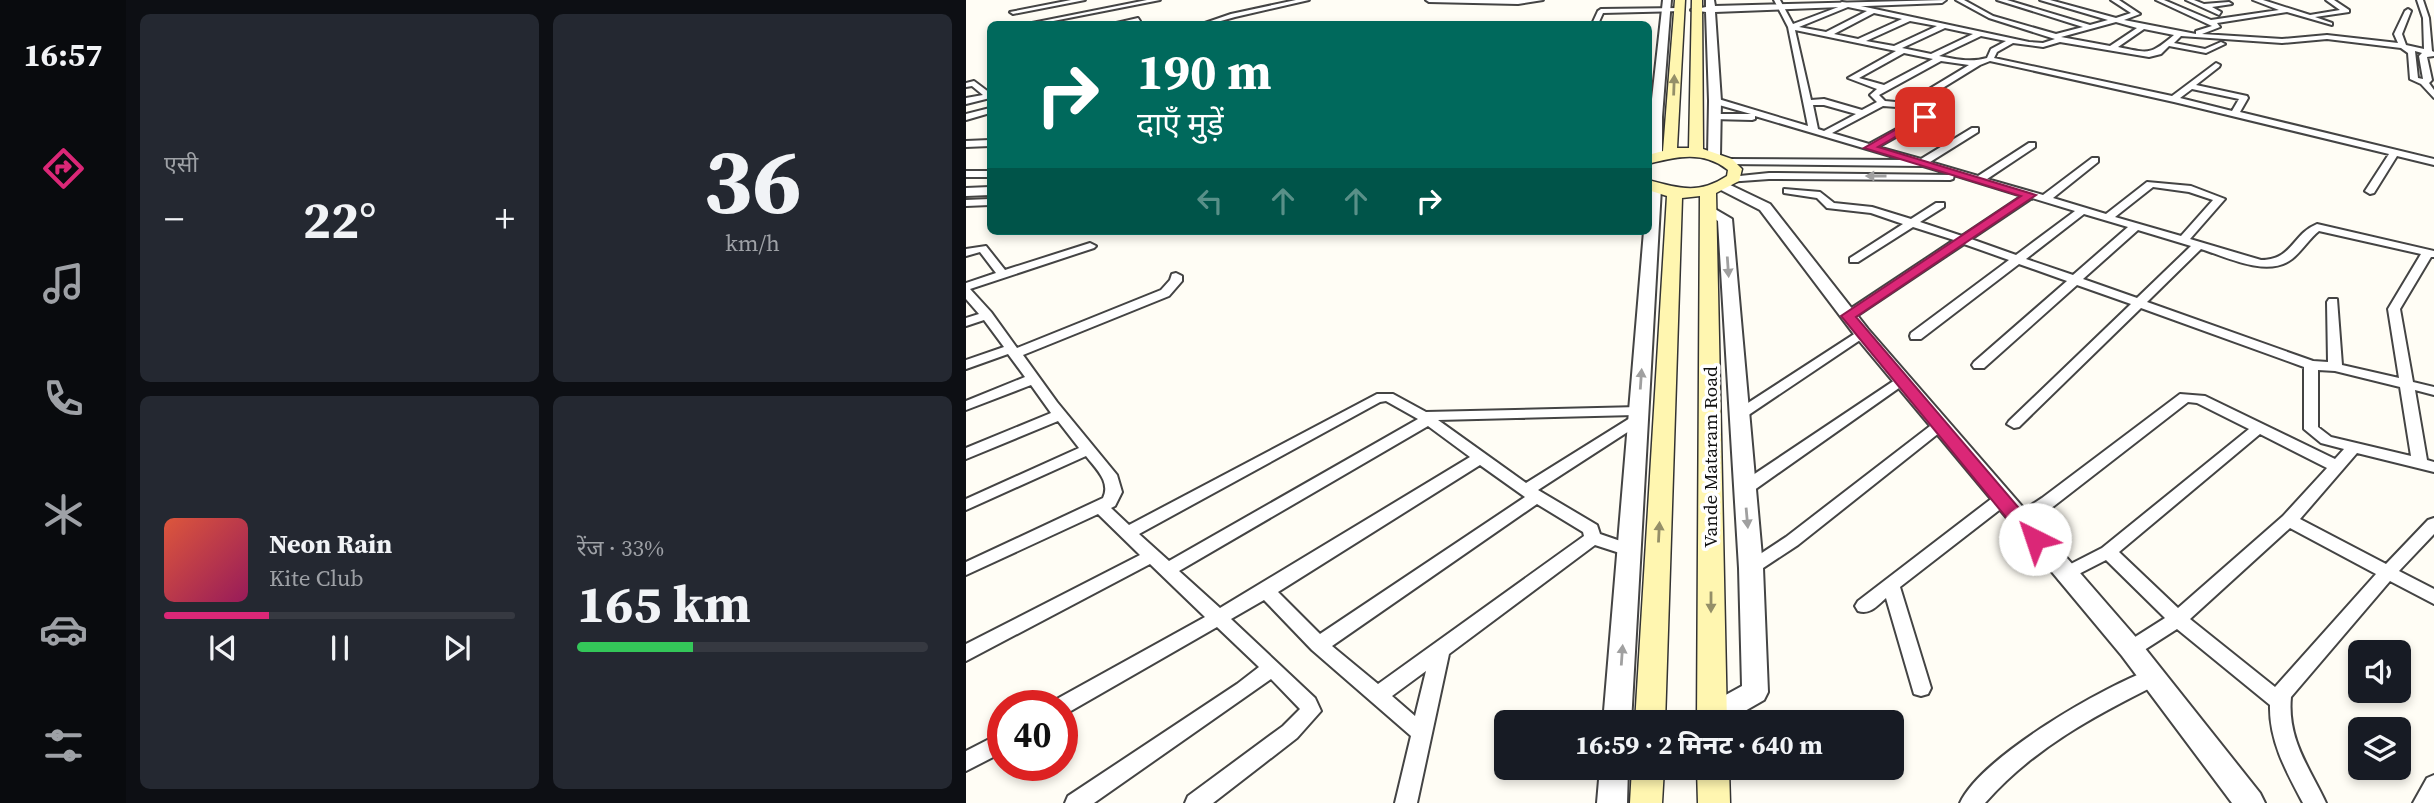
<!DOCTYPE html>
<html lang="hi">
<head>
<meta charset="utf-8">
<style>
	:root { --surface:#171b24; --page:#242831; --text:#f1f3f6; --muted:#9ea1a6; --line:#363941; --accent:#db2777 }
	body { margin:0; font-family:"Source Serif 4","Noto Sans Devanagari",serif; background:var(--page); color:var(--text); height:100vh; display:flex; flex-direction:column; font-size:26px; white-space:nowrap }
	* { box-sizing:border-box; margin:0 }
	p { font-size:23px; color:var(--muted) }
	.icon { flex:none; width:38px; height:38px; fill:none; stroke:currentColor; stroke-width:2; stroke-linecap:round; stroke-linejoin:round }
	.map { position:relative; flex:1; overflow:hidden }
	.side { display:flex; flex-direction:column; gap:14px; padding:14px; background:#0d0f14; width:840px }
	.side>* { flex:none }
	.top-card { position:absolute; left:21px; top:21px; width:665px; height:214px; border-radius:10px; box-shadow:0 4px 10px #0003; background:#00695c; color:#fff; overflow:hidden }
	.fabs { position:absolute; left:1382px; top:640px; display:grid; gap:14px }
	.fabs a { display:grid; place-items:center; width:63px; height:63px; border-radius:10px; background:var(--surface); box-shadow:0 4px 10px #0003; font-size:35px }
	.speed { position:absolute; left:21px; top:690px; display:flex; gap:14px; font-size:35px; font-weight:700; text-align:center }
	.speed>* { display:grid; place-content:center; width:91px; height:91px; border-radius:50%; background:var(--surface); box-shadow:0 4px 10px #0003; line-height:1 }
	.speed .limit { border:10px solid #d22; background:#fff; color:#111 }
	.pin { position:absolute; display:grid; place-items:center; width:60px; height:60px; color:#fff; margin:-30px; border-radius:14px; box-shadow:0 4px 10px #0006 }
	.me { position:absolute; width:77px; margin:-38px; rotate:319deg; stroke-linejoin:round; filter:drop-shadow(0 0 5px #0008) }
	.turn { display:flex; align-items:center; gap:24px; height:147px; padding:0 35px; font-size:32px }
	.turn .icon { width:91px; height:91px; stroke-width:2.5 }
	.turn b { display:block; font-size:49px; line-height:60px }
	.lanes { display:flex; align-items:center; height:66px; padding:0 35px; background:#0003; justify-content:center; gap:35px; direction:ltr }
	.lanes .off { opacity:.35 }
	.big { font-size:52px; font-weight:700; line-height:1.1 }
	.side .widget { flex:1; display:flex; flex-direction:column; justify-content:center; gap:10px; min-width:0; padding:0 24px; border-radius:10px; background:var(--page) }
	.side .dial { align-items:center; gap:0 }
	.dial b { font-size:91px; line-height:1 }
	.song { display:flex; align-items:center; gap:21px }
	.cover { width:84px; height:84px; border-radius:10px; background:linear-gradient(135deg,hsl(10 70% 55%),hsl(330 70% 35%)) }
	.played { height:7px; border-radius:4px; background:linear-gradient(90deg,var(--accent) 30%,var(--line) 30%) }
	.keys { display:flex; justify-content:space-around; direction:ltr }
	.heat { display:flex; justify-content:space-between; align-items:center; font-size:38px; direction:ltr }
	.charge { height:10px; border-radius:5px; background:linear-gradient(90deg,#34c759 33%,var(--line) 0) }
	.side .tiles { flex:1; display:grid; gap:14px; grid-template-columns:repeat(2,1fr) }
	.trip { position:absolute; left:528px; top:710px; width:410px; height:70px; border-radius:10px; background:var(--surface); box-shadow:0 4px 10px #0003; font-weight:700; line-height:70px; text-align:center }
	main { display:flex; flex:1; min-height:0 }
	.menu { display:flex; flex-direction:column; width:126px; justify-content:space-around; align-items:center; background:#090b0e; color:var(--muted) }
	.menu .icon { width:49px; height:49px }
	.menu .selected { color:var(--accent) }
	.menu b { font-size:32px; color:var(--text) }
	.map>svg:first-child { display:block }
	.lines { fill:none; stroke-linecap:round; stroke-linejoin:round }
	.minor-casing { stroke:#444; stroke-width:4 }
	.tertiary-casing { stroke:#444; stroke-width:4 }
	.secondary-casing { stroke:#333; stroke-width:3 }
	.minor { fill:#fff; fill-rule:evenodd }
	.tertiary { fill:#fff; fill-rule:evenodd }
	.secondary { fill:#fff6b0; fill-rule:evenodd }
	.oneway { fill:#948f68 }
	.oneway2 { fill:#a0a0a0 }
	.route { fill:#db2777; stroke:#8e194d; stroke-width:2 }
	.labels { text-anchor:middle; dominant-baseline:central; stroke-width:7; stroke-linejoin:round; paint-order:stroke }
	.street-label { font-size:19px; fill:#111; stroke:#fff }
</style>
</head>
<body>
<main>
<nav class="menu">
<b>16:57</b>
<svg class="icon selected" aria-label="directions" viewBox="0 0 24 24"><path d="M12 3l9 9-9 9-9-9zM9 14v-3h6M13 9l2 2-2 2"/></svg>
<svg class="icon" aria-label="music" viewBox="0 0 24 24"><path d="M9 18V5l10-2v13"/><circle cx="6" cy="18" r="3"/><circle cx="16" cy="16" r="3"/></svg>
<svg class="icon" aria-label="phone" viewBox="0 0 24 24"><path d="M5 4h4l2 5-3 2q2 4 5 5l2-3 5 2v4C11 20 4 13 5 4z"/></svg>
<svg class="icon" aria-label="climate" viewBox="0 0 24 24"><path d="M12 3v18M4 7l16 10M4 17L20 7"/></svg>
<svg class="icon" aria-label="car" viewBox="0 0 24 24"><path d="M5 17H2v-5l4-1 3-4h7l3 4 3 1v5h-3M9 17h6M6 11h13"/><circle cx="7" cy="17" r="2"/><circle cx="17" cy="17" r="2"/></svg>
<svg class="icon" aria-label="filters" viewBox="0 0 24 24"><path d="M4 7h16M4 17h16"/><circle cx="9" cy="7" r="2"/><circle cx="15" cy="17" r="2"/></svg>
</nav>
<section class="side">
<div class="tiles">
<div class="widget"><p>एसी</p>
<div class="heat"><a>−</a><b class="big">22°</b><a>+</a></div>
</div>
<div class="widget dial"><b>36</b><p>km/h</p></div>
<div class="widget">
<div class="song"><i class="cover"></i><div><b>Neon Rain</b><p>Kite Club</p></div></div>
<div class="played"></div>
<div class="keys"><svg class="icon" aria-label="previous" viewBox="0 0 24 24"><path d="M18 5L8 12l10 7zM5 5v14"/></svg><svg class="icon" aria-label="pause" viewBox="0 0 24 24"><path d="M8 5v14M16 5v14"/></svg><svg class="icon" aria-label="next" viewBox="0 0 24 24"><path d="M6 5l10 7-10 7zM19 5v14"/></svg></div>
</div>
<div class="widget"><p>रेंज · 33%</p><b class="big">165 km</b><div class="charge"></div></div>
</div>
</section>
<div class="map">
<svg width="1468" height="803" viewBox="0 0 1468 803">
	<rect width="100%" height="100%" fill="#fffdf5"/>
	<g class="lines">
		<g class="minor-casing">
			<path id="minor" d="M105,0H119L47,14L44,12Z
				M181,0H194L72,24H61Z
				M330,0H343L269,17L244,24H236L265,14Z
				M460,0H577L552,4L463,2Z
				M808,0H814L827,24L875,6L873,4L876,2L1063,42L1077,43L1089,39L1023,18L990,0H998L1027,16L1090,34L1117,27L1031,0H1041L1124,25L1142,20L1074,0H1084L1150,18L1165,13L1145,0H1153L1174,14L1158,20L1230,34V31L1246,26L1190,0H1198L1245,20L1313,10L1287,0H1297L1344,15L1374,10L1360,0H1368L1383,10V12L1349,17L1366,23V25L1321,12L1251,23L1254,27L1236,34L1316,39L1361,35L1432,43L1428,34L1439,11L1442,9L1445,11L1436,34L1440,45L1458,49L1457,18L1451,0H1457L1463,18L1466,51L1468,52V56L1461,57L1466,80L1463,83L1468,90V98L1455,84L1444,79L1442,53L1435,48L1361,39L1316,43L1215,36L1208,43L1239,49L1255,42L1259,44L1240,53L1203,46L1195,54L1183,57L1094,42L1077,47L1047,43L1031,52L1028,58L1206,96L1250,63L1254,65L1253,67L1230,85L1281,96L1282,98L1274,112L1468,159V165L1431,156L1408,193L1404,194L1399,191L1423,154L1208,102L1024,61L1014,65L944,108L917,106L866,133L903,144L956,115H962V119L912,147L955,159L1006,128H1012V132L964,162L1012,176L1063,143H1069V147L1021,179L1077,195L1126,158H1132V162L1087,198L1140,214L1181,182L1225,186L1259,199L1224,239L1295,260C1327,260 1326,234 1351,224L1468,251V257H1465L1434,309L1447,382L1468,387V395L1449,390L1461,460L1468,462V472L1391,453L1334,519L1420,564L1462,520L1468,518V534L1433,571L1468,589V604L1424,581L1325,697C1321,739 1343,767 1360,803H1337C1321,773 1303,741 1304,705L1211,629L1172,654L1165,656L1158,654L1156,649L1158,644L1199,618L1140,560L1099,581L1093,580L1090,575L1093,570L1136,548L1283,429L1231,403L1222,402L1088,506L1059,525H1047L1045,521L1047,517L1076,498L1214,394L1239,396L1369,459L1378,449L1355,443L1338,429V367L1175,308L1053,427L1048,428L1041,424L1043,421L1165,304L1111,285L1018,368H1008L1006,365L1008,362L1101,281L1053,264L955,339H945L944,336L945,333L1043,260L998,244L886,319H878L876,316L878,313L988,240L947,227L892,262H884V258L937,224L905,213L861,208L851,198L818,193V189L854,192L868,203L906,207L945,219L970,203H978V207L954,222L996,236L1056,196L988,175L987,179L984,180L803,179L761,182V178L764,177L803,173L987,175L957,166L759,164V160L762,159L938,160L789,116V119L786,120L746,119V115L749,114H785L746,103L745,101L749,98L842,126L822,27ZM882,7L901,11L860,32L833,27ZM908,13L936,19L892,39L868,34ZM944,21L971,26L928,46L900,41ZM1150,22L1171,28L1144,46L1095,37ZM979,28L1007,34L965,54L936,48ZM1178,29L1208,35C1183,56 1183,53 1152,47ZM829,30L930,51L882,78L911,89L904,95L911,102L896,110L858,99L845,100ZM1015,36L1040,41L1025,49L1021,58C1004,63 989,59 973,56ZM1449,51L1456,53L1453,56L1457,79L1452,78ZM938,53L967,59L918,85L893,78ZM975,61L1003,65L940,103L919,101L913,95ZM1226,89L1273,99L1266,111L1214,98ZM847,105H858L890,114L858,131L852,129ZM1187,187L1223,192L1247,200L1215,236L1149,217ZM1066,198L1109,211L1050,255L1005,239ZM1118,214L1162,227L1107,275L1060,259ZM1172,230L1225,246L1171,298L1117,279ZM1353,231L1455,254L1422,309L1433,378L1376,365L1371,299H1363L1361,302L1362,362L1347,361L1181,302L1235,249C1261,257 1301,278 1326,259C1336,251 1343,239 1353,231ZM1352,370L1369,371L1434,387L1445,456L1365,437L1352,427ZM1294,434L1361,468L1317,516L1212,608L1153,552ZM1324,528L1410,574L1309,687L1224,619Z
				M1220,0H1228L1238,4L1263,2L1266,4L1246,7L1255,12L1253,15Z
				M714,8L716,11L637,13L632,24H626L632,11L635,9Z
				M172,18L174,21L146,24Z
				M8,81L24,93V98L0,104V98L17,95L6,86L0,87V83Z
				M24,108V113L0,120V114Z
				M24,140V146L0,147V141Z
				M0,171H24V177H0Z
				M24,199V205L0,206V200Z
				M124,243L130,246L128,248L4,289L25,312L51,348L195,290L204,280L206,274L210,273L216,276V281L203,296L57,355L91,402L151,475L156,492L149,506L145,508L163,525L411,394H427L460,412L673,407L680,411L674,415L679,419L677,422L572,490L631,525L634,534L669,546L671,550L669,554L663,556L629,545L483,654L451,803H429L445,736L346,650L298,600L265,619L349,698L355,711L331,738L247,803H219L222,796L317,726L334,709L305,679L128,803H99L102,796L271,684L293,667L251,627L103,712L96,714V705H87L89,700L239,617L184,564L0,661V644L174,555L132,514L0,575V562L137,498C145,482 130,469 120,456L0,510V499L113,448L92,421L0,459V448L85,413L65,385L0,410V401L59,377L42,354L0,369V360L38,347L18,320L0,326V318L13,314L0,299V283L30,273L14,252L0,256V249L20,246L39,270ZM420,401L452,419L203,561L173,534L414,402ZM669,415L560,483L472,420ZM462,426L504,457L254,608L213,571ZM514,465L559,497L354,634L312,592ZM571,504L617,532L618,536L412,684L366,646ZM460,671L449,716L426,696Z
				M896,329L902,333L900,336L778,418H768L766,415L768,412Z
				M935,376L942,380L940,383L784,493H772L770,489L772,485Z
				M973,422L978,423L980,426L978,429L832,545L791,572L785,574L779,572L776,568L779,564L820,537L968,423Z
				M1035,495L1041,496L1043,500L1041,504L934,587L965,688L962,694L955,696L948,694L920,598C911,606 904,615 892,611L889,606L892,601L1029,496Z
				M1187,669L1194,671L1197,677L1194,683C1130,715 1067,748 1019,803H994C1015,757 1139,685 1187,669Z
				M37,732V752L0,771V751Z
				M1468,775V803H1447L1461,778Z"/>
		</g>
		<g class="tertiary-casing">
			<path id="tertiary" d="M697,0H705L696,117V157L690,161L684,157V117Z
				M740,0H748L749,6L980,0L976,3L749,12L755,101L754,156L748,160L742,156L743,101L740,12L725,10L740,7Z
				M758,182L804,204L902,329L1174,642L1294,793L1299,803H1266L1156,656L890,337L794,210L753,189L751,186Z
				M688,184L695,188L665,723H637L678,231H682V186Z
				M24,187V195L0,196V188Z
				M742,205L766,219L797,568L802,692L798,700L758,723H736L732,716L736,708L776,686L773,568L752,221L735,209Z
				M634,768H662L661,803H631Z"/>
		</g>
		<g class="secondary-casing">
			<path id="secondary" d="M709,0H719L711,148H723L726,0H736L737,149L766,159L776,169L773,181L750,193L761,723H731L734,196L716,198L699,723H669L701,196L682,190V180C713,188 732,195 761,176L762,170C737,150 710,157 682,164V155L697,151Z
				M666,768H698L696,803H664Z
				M731,768H763L764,803H732Z"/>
		</g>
		<use href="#minor" class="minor"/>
		<use href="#tertiary" class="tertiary"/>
		<use href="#secondary" class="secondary"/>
	</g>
	<defs><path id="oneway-solid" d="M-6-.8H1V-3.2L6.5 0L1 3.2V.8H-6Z" transform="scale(1.75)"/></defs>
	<g class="oneway">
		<use href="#oneway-solid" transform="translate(708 85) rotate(-88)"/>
		<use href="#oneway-solid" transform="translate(693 532) rotate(-87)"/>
		<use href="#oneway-solid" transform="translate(745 602) rotate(90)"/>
	</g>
	<g class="oneway2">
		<use href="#oneway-solid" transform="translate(910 176) rotate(180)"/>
		<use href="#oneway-solid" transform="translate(762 267) rotate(86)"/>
		<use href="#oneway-solid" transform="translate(675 379) rotate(-86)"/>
		<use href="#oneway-solid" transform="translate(781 518) rotate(85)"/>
		<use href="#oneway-solid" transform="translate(656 655) rotate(-86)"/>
	</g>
	<path class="route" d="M955,115L964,117L912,147L1070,195L890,317L1075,534L1078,539L1075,544H1062L875,316L1055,196L898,148Z"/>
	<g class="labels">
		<g class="street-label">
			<text transform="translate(744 457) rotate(-90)">Vande Mataram Road</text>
		</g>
	</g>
</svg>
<div class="fabs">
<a><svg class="icon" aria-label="sound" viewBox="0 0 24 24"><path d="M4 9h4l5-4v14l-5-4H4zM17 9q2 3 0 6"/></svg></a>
<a><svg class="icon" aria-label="layers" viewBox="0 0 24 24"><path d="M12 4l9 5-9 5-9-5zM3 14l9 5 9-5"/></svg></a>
</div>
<div class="speed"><div class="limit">40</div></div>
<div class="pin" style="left:959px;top:117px;background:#d93025"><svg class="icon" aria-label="arrive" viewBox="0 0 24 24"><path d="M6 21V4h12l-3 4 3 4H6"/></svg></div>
<svg class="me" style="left:1069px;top:539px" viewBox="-20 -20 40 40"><circle r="19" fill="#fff"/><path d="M0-13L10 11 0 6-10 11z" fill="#db2777"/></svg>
<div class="trip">16:59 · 2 मिनट · 640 m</div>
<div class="top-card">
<div class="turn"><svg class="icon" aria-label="right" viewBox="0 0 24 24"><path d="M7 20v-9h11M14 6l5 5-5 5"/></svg><div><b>190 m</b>दाएँ मुड़ें</div></div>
<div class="lanes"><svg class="icon off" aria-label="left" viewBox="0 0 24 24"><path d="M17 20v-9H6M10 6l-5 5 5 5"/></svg><svg class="icon off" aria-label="ahead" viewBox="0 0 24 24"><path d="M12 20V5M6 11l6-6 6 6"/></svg><svg class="icon off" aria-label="ahead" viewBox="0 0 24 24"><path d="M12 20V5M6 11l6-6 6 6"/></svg><svg class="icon" aria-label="right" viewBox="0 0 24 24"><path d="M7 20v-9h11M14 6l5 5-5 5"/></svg></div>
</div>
</div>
</main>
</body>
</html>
